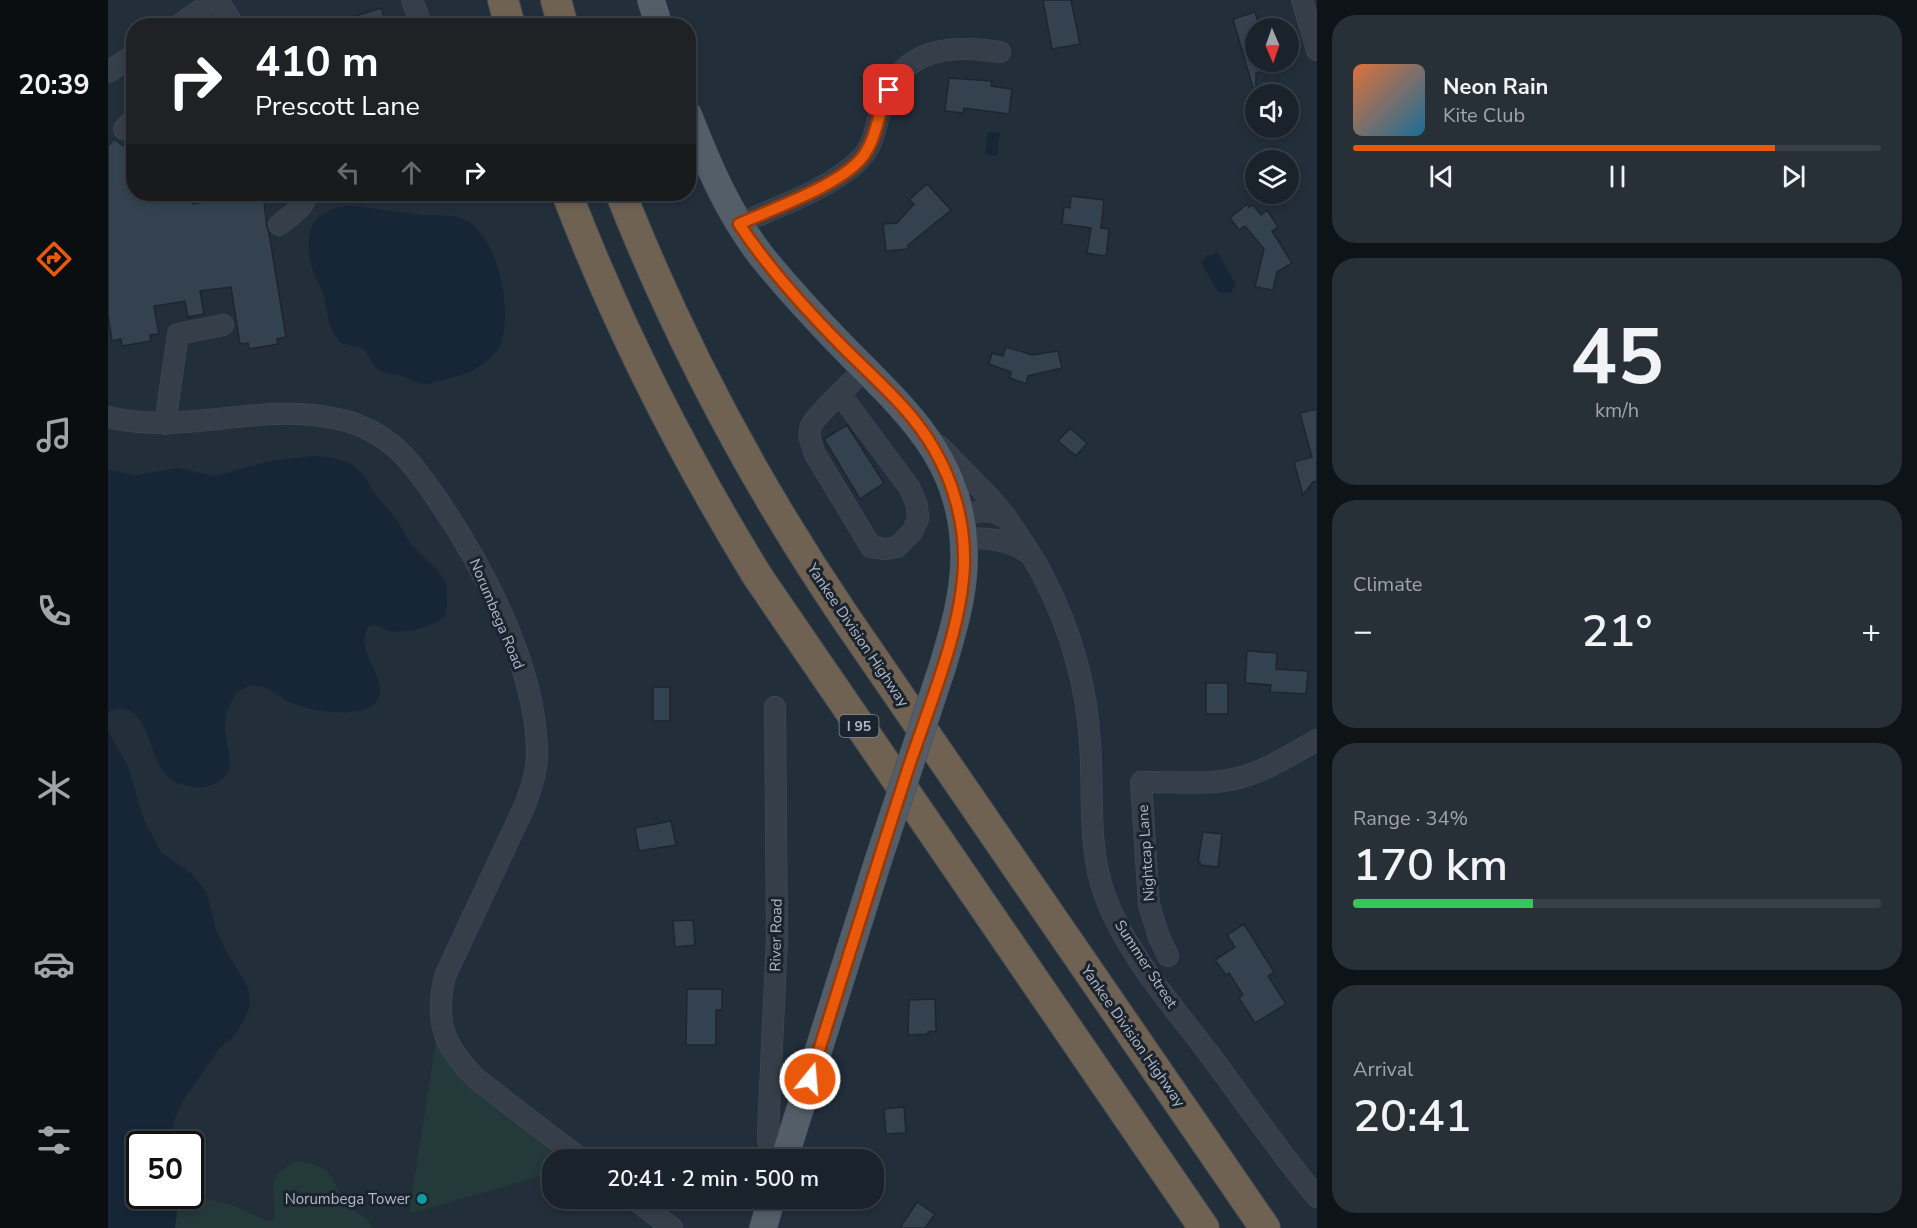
<!DOCTYPE html>
<html lang="en">
<head>
<meta charset="utf-8">
<style>
	:root { --surface:#1a222b; --page:#272f37; --text:#f1f3f6; --muted:#9fa4a9; --line:#383f47; --accent:#ea580c }
	body { margin:0; font-family:"Nunito Sans",sans-serif; background:var(--page); color:var(--text); height:100vh; display:flex; flex-direction:column; font-size:22px; white-space:nowrap }
	* { box-sizing:border-box; margin:0 }
	p { font-size:20px; color:var(--muted) }
	.icon { flex:none; width:33px; height:33px; fill:none; stroke:currentColor; stroke-width:2; stroke-linecap:round; stroke-linejoin:round }
	.map { position:relative; flex:1; overflow:hidden }
	.sheet { display:flex; flex-direction:column; gap:15px; padding:15px; background:#0e1318; width:600px }
	.sheet>* { flex:none }
	.banner { position:absolute; left:18px; top:18px; width:570px; height:183px; border-radius:24px; box-shadow:0 3px 9px #0003,0 0 0 2px var(--line); background:#202124; color:#fff; overflow:hidden }
	.needle { width:39px; rotate:178deg }
	.controls { position:absolute; left:1137px; top:18px; display:grid; gap:12px }
	.controls a { display:grid; place-items:center; width:54px; height:54px; border-radius:50%; background:var(--surface); box-shadow:0 3px 9px #0003,0 0 0 2px var(--line); font-size:30px }
	.speed { position:absolute; left:18px; top:1131px; display:flex; gap:12px; font-size:30px; font-weight:700; text-align:center }
	.speed>* { display:grid; place-content:center; width:78px; height:78px; border-radius:50%; background:var(--surface); box-shadow:0 3px 9px #0003,0 0 0 2px var(--line); line-height:1 }
	.speed .limit { border:3px solid #111; border-radius:9px; background:#fff; color:#111 }
	.pin { position:absolute; display:grid; place-items:center; width:51px; height:51px; color:#fff; margin:-26px; border-radius:12px; box-shadow:0 3px 9px #0006 }
	.me { position:absolute; width:66px; margin:-33px; rotate:17deg; stroke-linejoin:round; filter:drop-shadow(0 0 4px #0008) }
	.turn { display:flex; align-items:center; gap:21px; height:126px; padding:0 30px; font-size:27px }
	.turn .icon { width:78px; height:78px; stroke-width:2.5 }
	.turn b { display:block; font-size:42px; line-height:51px }
	.lanes { display:flex; align-items:center; height:57px; padding:0 30px; background:#0003; justify-content:center; gap:30px; direction:ltr }
	.lanes .off { opacity:.35 }
	.big { font-size:45px; font-weight:600; line-height:1.1 }
	.sheet .widget { flex:1; display:flex; flex-direction:column; justify-content:center; gap:9px; min-width:0; padding:0 21px; border-radius:24px; background:var(--page) }
	.sheet .dial { align-items:center; gap:0 }
	.dial b { font-size:78px; line-height:1 }
	.song { display:flex; align-items:center; gap:18px }
	.cover { width:72px; height:72px; border-radius:9px; background:linear-gradient(135deg,hsl(20 70% 55%),hsl(200 70% 35%)) }
	.played { height:6px; border-radius:3px; background:linear-gradient(90deg,var(--accent) 80%,var(--line) 80%) }
	.keys { display:flex; justify-content:space-around; direction:ltr }
	.heat { display:flex; justify-content:space-between; align-items:center; font-size:33px; direction:ltr }
	.charge { height:9px; border-radius:4px; background:linear-gradient(90deg,#34c759 34%,var(--line) 0) }
	.trip { position:absolute; left:434px; top:1149px; width:342px; height:60px; border-radius:24px; background:var(--surface); box-shadow:0 3px 9px #0003,0 0 0 2px var(--line); font-weight:600; line-height:60px; text-align:center }
	main { display:flex; flex:1; min-height:0 }
	.dock { display:flex; flex-direction:column; width:108px; justify-content:space-around; align-items:center; background:#0a0e11; color:var(--muted) }
	.dock .icon { width:42px; height:42px }
	.dock .selected { color:var(--accent) }
	.dock b { font-size:27px; color:var(--text) }
	.map>svg:first-child { display:block }
	.green { fill:#24393a }
	.water { fill:#162636 }
	.building { fill:#344250; stroke:#1d2630; stroke-width:1.5 }
	.lines { fill:none; stroke-linecap:round; stroke-linejoin:round }
	.minor-casing { stroke:#424b56; stroke-width:22 }
	.major-casing { stroke:#424b56; stroke-width:28 }
	.highway-casing { stroke:#404a54; stroke-width:32 }
	.minor { stroke:#363f49; stroke-width:21 }
	.major { stroke:#535e69; stroke-width:27 }
	.highway { stroke:#6f6253; stroke-width:30 }
	.major-bridge-casing { stroke:#424b56; stroke-width:28; stroke-linecap:butt }
	.major-bridge { stroke:#535e69; stroke-width:27 }
	.route-casing { stroke:#983908; stroke-width:15 }
	.route { stroke:#ea580c; stroke-width:10 }
	.culture-dot { fill:#0f9aa8; stroke:#1b242e; stroke-width:2 }
	.labels { text-anchor:middle; dominant-baseline:central; stroke-width:6; stroke-linejoin:round; paint-order:stroke }
	.shield { fill:#1b242e; stroke:#838d98; stroke-width:1.5 }
	.shield-label { font-size:14px; font-weight:bold; fill:#b0bac6 }
	.street-label { font-size:15px; fill:#b0bac6; stroke:#1b242e }
	.poi-label { font-size:15px; fill:#b0bac6; stroke:#1b242e; text-anchor:end }
</style>
</head>
<body>
<main>
<nav class="dock">
<b>20:39</b>
<svg class="icon selected" aria-label="directions" viewBox="0 0 24 24"><path d="M12 3l9 9-9 9-9-9zM9 14v-3h6M13 9l2 2-2 2"/></svg>
<svg class="icon" aria-label="music" viewBox="0 0 24 24"><path d="M9 18V5l10-2v13"/><circle cx="6" cy="18" r="3"/><circle cx="16" cy="16" r="3"/></svg>
<svg class="icon" aria-label="phone" viewBox="0 0 24 24"><path d="M5 4h4l2 5-3 2q2 4 5 5l2-3 5 2v4C11 20 4 13 5 4z"/></svg>
<svg class="icon" aria-label="climate" viewBox="0 0 24 24"><path d="M12 3v18M4 7l16 10M4 17L20 7"/></svg>
<svg class="icon" aria-label="car" viewBox="0 0 24 24"><path d="M5 17H2v-5l4-1 3-4h7l3 4 3 1v5h-3M9 17h6M6 11h13"/><circle cx="7" cy="17" r="2"/><circle cx="17" cy="17" r="2"/></svg>
<svg class="icon" aria-label="filters" viewBox="0 0 24 24"><path d="M4 7h16M4 17h16"/><circle cx="9" cy="7" r="2"/><circle cx="15" cy="17" r="2"/></svg>
</nav>
<div class="map">
<svg width="1209" height="1228" viewBox="0 0 1209 1228">
	<rect width="100%" height="100%" fill="#222e39"/>
	<path class="green" d="M332,1014L344,1051L474,1159L444,1160V1173L301,1214Z
		M185,1162C205,1162 221,1166 228,1185C231,1192 233,1196 238,1202C246,1211 259,1217 265,1228H67L71,1196H82L83,1182L91,1194L101,1199L128,1207L162,1222L166,1218C169,1190 154,1181 185,1162Z"/>
	<path class="water" d="M880,132L892,133L889,156L877,154Z
		M242,206C267,208 291,213 315,215C330,216 344,213 359,221C392,241 405,312 392,346C388,355 374,364 366,370C361,374 325,383 318,384C308,384 298,377 288,374C282,373 275,374 271,370C264,364 261,354 254,348L233,343C217,325 221,311 214,291C212,285 208,280 206,274C194,238 200,209 242,206Z
		M1109,252L1128,284L1122,293H1111L1093,262L1097,259L1098,255H1104Z
		M207,456L225,458L244,464L256,475L264,490L288,519L301,542L330,571L338,582L339,606L337,616L329,622L307,630L284,632L268,625L261,626C257,633 255,640 257,648C261,663 284,693 264,706C246,717 203,712 184,703C173,699 164,688 152,686C143,684 134,687 128,694C122,702 117,714 117,724C115,744 133,769 110,782C100,788 90,788 79,786C42,779 48,736 28,715C21,707 7,707 0,713V470L28,475L71,468L105,476L167,460Z
		M0,731L20,767L36,820L43,833L53,852L85,875L99,893L108,931L116,947L140,988L142,1006L136,1020L126,1036L111,1049L74,1102L66,1121L63,1144H32V1196H71L67,1228H0Z"/>
	<path class="building" d="M935,0H963L972,44L944,49Z
		M273,8L279,26H226L225,23Z
		M1147,12L1152,28H1148V62H1174V65L1148,73V88H1145L1125,19Z
		M841,78L884,81L883,86L904,89L901,114L856,108L855,113L837,111Z
		M6,139L26,154V194H83L85,204L109,200L108,194H155L159,227L161,233L178,337L169,339L170,344L141,349L140,343L132,344L123,287L92,291L96,314L80,317L77,301L46,306L51,334L42,335L43,341L14,346L13,339L4,341L0,314V146Z
		M819,184L843,210L800,245V249L778,251L775,224L789,223L806,204L801,200Z
		M963,196L996,200L993,228L1001,229L998,256L979,253L983,228L954,224L956,207L962,208Z
		M1139,204L1141,207L1145,205L1153,215L1159,210L1170,227L1164,231L1184,263L1169,272L1165,290L1147,287L1156,249L1137,226L1131,230L1122,218Z
		M898,347L924,355L950,351L954,368L920,376L918,384L902,378L903,372L881,364L884,353L895,356Z
		M1209,409V481L1205,482L1195,495L1186,462L1204,457L1192,413Z
		M739,425L776,483L752,499L716,439Z
		M962,428L979,443L968,456L950,441Z
		M1139,651L1169,653L1168,669L1200,671L1198,694L1162,692L1163,685L1137,683Z
		M1098,683H1120V714H1098Z
		M545,687H562V721H545Z
		M563,821L568,845L531,851L527,828Z
		M1095,832L1114,834L1110,867L1092,865V862H1090Z
		M585,920L587,945L567,947L565,921Z
		M1136,924L1166,972L1160,976L1178,1004L1147,1023L1131,998L1135,995L1121,973L1118,975L1107,960L1127,947L1119,935Z
		M579,989H614V1010H608V1045H578Z
		M827,999L828,1031L820,1032V1034L800,1035L801,1000Z
		M796,1107L798,1133L778,1134L776,1109Z
		M809,1202L827,1214L817,1228H792Z"/>
	<g class="lines">
		<g class="minor-casing">
			<path id="minor" d="M110,0L126,26
				M304,0L314,26
				M1194,0L1209,50
				M69,26L107,0
				M0,72L26,55
				M16,129L26,119
				M631,224C668,207 728,187 754,157C768,142 768,120 775,102C795,48 843,44 892,52
				M171,225C181,217 197,207 199,194
				M732,394L801,487L809,505L810,519L804,532L789,547L778,549L763,547L707,454C704,445 699,435 703,426C707,416 747,379 757,369
				M0,417C79,436 152,401 230,419C251,423 274,435 290,450C304,463 316,480 327,496C375,565 427,665 429,750C430,768 424,785 418,803L337,976C326,1022 336,1048 370,1080L474,1160
				M57,424L70,334L115,325
				M831,446L882,498L898,517
				M851,516C870,511 884,507 900,520C913,540 928,560 938,582C963,631 979,688 982,743C986,795 979,847 997,896C1019,955 1065,1006 1102,1055C1137,1102 1171,1152 1209,1197
				M855,539C879,537 901,539 922,554
				M667,707L669,937L660,1133C660,1143 661,1153 669,1160
				M1060,956L1051,937L1041,905L1033,782C1064,781 1099,786 1130,778C1156,772 1186,753 1209,740
				M525,1198L564,1228"/>
		</g>
		<g class="major-casing">
			<path id="major" d="M543,0L551,26
				M580,114C600,165 621,215 655,258C681,290 709,320 737,349C801,414 859,463 856,563C855,598 845,631 835,665
				M676,1160L770,861
				M655,1228L664,1198"/>
		</g>
		<g class="highway-casing">
			<path id="highway" d="M395,0L402,26
				M448,0L455,26
				M459,194C510,327 575,455 650,577L1096,1228
				M513,194C572,343 647,484 737,617L1157,1228"/>
		</g>
		<use href="#minor" class="minor"/>
		<use href="#major" class="major"/>
		<use href="#highway" class="highway"/>
		<g class="major-bridge-casing">
			<path id="major-bridge" d="M770,861L835,665"/>
		</g>
		<use href="#major-bridge" class="major-bridge"/>
	</g>
	<g class="lines">
		<g class="route-casing">
			<path id="route" d="M702,1079C734,976 766,874 799,772C820,708 854,630 856,564C857,524 846,483 826,449C804,410 768,380 737,349C698,310 661,269 631,224C664,209 736,184 756,155C770,135 770,110 781,90"/>
		</g>
		<use href="#route" class="route"/>
	</g>
	<circle class="culture-dot" cx="314" cy="1199" r="6"/>
	<g class="labels">
		<rect class="shield" x="731.5" y="715" width="39" height="22" rx="4.5"/>
		<g class="shield-label">
			<text x="751" y="726">I 95</text>
		</g>
		<g class="street-label">
			<text transform="translate(389 614) rotate(67)">Norumbega Road</text>
			<text transform="translate(750 635) rotate(56)">Yankee Division Highway</text>
			<text transform="translate(1038 853) rotate(-94)">Nightcap Lane</text>
			<text transform="translate(668 935) rotate(-89)">River Road</text>
			<text transform="translate(1038 964) rotate(57)">Summer Street</text>
			<text transform="translate(1025 1036) rotate(55)">Yankee Division Highway</text>
		</g>
		<g class="poi-label">
			<text x="302" y="1199">Norumbega Tower</text>
		</g>
	</g>
</svg>
<div class="controls">
<a><svg class="needle" viewBox="-14 -14 28 28"><path d="M0-13l5 13h-10z" fill="#e53935"/><path d="M0 13l5-13h-10z" fill="#9fa4a9"/></svg></a>
<a><svg class="icon" aria-label="sound" viewBox="0 0 24 24"><path d="M4 9h4l5-4v14l-5-4H4zM17 9q2 3 0 6"/></svg></a>
<a><svg class="icon" aria-label="layers" viewBox="0 0 24 24"><path d="M12 4l9 5-9 5-9-5zM3 14l9 5 9-5"/></svg></a>
</div>
<div class="speed"><div class="limit">50</div></div>
<div class="pin" style="left:781px;top:90px;background:#d93025"><svg class="icon" aria-label="arrive" viewBox="0 0 24 24"><path d="M6 21V4h12l-3 4 3 4H6"/></svg></div>
<svg class="me" style="left:702px;top:1079px" viewBox="-20 -20 40 40"><circle r="17" fill="#ea580c" stroke="#fff" stroke-width="3"/><path d="M0-11L8 9 0 5-8 9z" fill="#fff"/></svg>
<div class="trip">20:41 · 2 min · 500 m</div>
<div class="banner">
<div class="turn"><svg class="icon" aria-label="right" viewBox="0 0 24 24"><path d="M7 20v-9h11M14 6l5 5-5 5"/></svg><div><b>410 m</b>Prescott Lane</div></div>
<div class="lanes"><svg class="icon off" aria-label="left" viewBox="0 0 24 24"><path d="M17 20v-9H6M10 6l-5 5 5 5"/></svg><svg class="icon off" aria-label="ahead" viewBox="0 0 24 24"><path d="M12 20V5M6 11l6-6 6 6"/></svg><svg class="icon" aria-label="right" viewBox="0 0 24 24"><path d="M7 20v-9h11M14 6l5 5-5 5"/></svg></div>
</div>
</div>
<section class="sheet">
<div class="widget">
<div class="song"><i class="cover"></i><div><b>Neon Rain</b><p>Kite Club</p></div></div>
<div class="played"></div>
<div class="keys"><svg class="icon" aria-label="previous" viewBox="0 0 24 24"><path d="M18 5L8 12l10 7zM5 5v14"/></svg><svg class="icon" aria-label="pause" viewBox="0 0 24 24"><path d="M8 5v14M16 5v14"/></svg><svg class="icon" aria-label="next" viewBox="0 0 24 24"><path d="M6 5l10 7-10 7zM19 5v14"/></svg></div>
</div>
<div class="widget dial"><b>45</b><p>km/h</p></div>
<div class="widget"><p>Climate</p>
<div class="heat"><a>−</a><b class="big">21°</b><a>+</a></div>
</div>
<div class="widget"><p>Range · 34%</p><b class="big">170 km</b><div class="charge"></div></div>
<div class="widget"><p>Arrival</p><b class="big">20:41</b></div>
</section>
</main>
</body>
</html>
